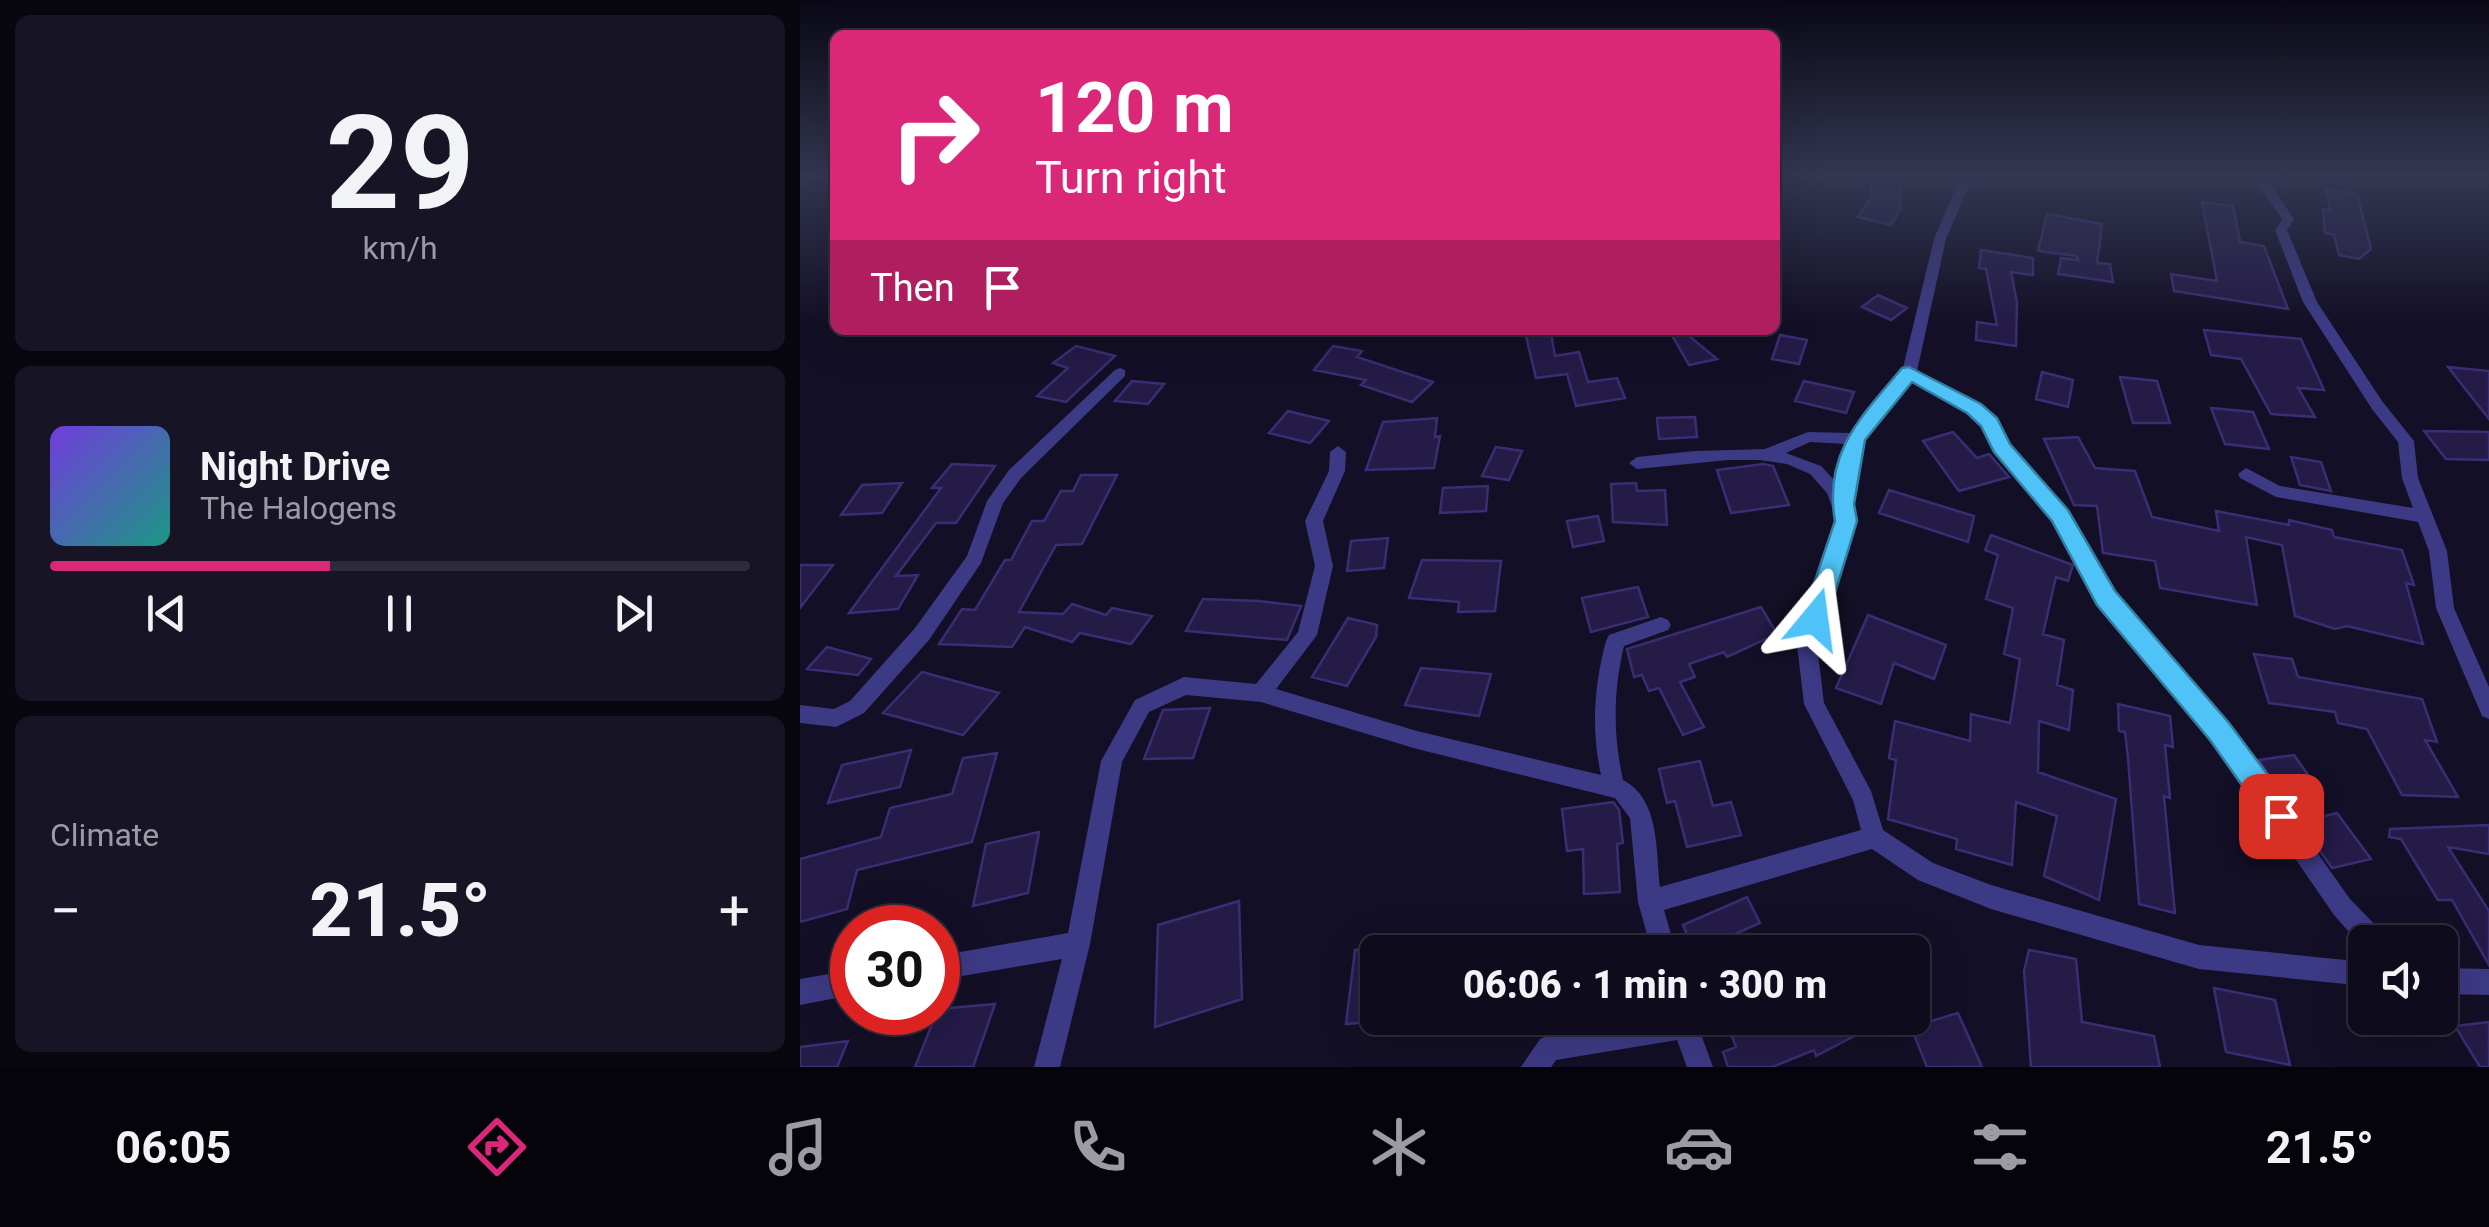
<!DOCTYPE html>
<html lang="en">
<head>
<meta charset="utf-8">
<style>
	:root { --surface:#0e0b1c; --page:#171425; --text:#f1f3f6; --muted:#9b9ba3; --line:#2e2b3b; --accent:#db2777 }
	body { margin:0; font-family:Roboto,sans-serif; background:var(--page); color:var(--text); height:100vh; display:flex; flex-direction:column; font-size:38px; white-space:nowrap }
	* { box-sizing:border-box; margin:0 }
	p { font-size:32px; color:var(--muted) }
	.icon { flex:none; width:55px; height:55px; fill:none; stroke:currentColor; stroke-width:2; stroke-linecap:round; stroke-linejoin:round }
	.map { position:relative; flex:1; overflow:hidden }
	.side { display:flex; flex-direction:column; gap:15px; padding:15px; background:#08060f; width:800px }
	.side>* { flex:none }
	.top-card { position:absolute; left:30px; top:30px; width:950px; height:305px; border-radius:15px; box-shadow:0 10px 40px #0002,0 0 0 2px var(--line); background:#db2777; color:#fff; overflow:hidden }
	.tools { position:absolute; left:1548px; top:925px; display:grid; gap:20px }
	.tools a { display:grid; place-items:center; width:110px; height:110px; border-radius:15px; background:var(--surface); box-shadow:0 10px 40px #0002,0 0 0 2px var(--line); font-size:50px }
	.speed { position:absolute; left:30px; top:905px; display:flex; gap:20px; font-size:50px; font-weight:700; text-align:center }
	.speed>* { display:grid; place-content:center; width:130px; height:130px; border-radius:50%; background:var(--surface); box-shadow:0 10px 40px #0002,0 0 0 2px var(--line); line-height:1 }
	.speed .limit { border:15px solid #d22; background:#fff; color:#111 }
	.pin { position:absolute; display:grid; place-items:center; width:85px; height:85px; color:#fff; margin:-42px; border-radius:20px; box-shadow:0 5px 15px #0006 }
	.me { position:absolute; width:110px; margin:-55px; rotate:16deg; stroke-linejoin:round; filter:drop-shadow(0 0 8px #0008) }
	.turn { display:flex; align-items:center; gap:35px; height:210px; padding:0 40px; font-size:45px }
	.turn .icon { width:130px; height:130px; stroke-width:2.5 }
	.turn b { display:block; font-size:70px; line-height:85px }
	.then { display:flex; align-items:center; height:95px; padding:0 40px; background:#0003; gap:20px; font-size:38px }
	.big { font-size:75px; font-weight:800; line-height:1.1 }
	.side .widget { flex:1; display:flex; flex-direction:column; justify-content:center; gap:15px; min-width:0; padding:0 35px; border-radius:15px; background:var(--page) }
	.side .dial { align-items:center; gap:0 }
	.dial b { font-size:130px; line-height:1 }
	.song { display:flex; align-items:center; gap:30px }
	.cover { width:120px; height:120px; border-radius:15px; background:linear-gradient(135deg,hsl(260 70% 55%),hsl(170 70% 35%)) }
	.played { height:10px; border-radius:5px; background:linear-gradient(90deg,var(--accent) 40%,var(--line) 40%) }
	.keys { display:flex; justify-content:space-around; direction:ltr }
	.heat { display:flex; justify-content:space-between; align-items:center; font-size:55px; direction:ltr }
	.trip { position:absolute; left:560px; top:935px; width:570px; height:100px; border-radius:15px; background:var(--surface); box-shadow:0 10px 40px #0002,0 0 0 2px var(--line); font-weight:800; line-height:100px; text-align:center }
	.tab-bar { display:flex; height:160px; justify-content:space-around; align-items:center; background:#06040b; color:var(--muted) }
	.tab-bar .icon { width:70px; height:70px }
	.tab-bar .on { color:var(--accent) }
	.tab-bar b { font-size:45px; color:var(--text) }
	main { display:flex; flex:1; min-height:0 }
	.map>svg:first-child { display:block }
	.building { fill:#241b47; stroke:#3b2d73; stroke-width:2.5 }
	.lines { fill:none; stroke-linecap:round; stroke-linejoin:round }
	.street { fill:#3d3a85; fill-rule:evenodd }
	.route { fill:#4fc3f7; stroke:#337fa1; stroke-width:2.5 }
</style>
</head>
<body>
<main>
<section class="side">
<div class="widget dial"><b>29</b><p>km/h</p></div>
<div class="widget">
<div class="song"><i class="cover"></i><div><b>Night Drive</b><p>The Halogens</p></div></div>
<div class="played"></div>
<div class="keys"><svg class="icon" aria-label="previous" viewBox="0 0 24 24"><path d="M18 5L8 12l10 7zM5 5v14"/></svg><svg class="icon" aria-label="pause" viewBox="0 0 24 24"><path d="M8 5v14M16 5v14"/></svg><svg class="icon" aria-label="next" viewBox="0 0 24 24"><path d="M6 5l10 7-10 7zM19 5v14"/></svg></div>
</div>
<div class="widget"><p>Climate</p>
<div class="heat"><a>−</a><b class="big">21.5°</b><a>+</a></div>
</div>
</section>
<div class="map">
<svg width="1689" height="1067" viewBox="0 0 1689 1067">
	<rect width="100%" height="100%" fill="#130f26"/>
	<path class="building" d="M1072,182L1100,184V210L1091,225L1058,217L1072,196Z
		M1525,189L1557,194L1571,249L1559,259L1539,255L1534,235L1525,233L1523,209L1531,211Z
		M1402,202L1433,206L1440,242L1464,246L1488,309L1374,291L1371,274L1417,281Z
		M1247,214L1302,224L1297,263L1310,264L1313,282L1258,274L1261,258L1278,260L1277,256L1238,251Z
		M1181,250L1233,258V275L1211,272L1217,302L1216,346L1176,340L1177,322L1197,325L1186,269L1179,268Z
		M1078,295L1107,308L1091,320L1062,307Z
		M869,330H882L917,359L889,365Z
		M1404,330L1501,339L1524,390L1498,388L1515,417L1471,414L1441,359L1411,355Z
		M751,333L755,356L779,352L788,382L817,378L825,398L776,406L767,374L736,378L726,336Z
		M980,335L1007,340L999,364L972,359Z
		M276,346L315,356L266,402L237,396L268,368L253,363Z
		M533,346L562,351L557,357L633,382L612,402L561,385L566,380L514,370Z
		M1648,367L1689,371V419Z
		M1242,372L1273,380L1268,407L1236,399Z
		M1320,377L1357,381L1370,423H1333Z
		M332,381L364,384L348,404L315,401Z
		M1004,381L1054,392L1046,413L995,401Z
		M1411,408L1453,412L1469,449L1425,444Z
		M488,411L529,421L510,443L469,433Z
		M895,417L897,437L859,439L857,418Z
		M637,418L635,437L640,436L634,468L566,470L583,422Z
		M1624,431L1689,432V460L1646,459Z
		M1153,432L1177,458L1189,454L1209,477L1159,491L1123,441Z
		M1278,437L1295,468L1335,471L1352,517L1419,531L1416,511L1489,525V520L1532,530L1534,537L1602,550L1614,585L1606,583L1623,644L1547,626L1535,629L1495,616L1482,545L1446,537L1457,605L1360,588L1355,561L1303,553L1297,506L1274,505L1244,439Z
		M696,447L722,451L709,480L682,476Z
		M1491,457L1521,462L1531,491L1500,485Z
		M152,464L195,466L156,523H136L96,576L118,575L98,609L49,613L141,488H132Z
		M963,464L973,466L989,505L931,513L917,470Z
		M281,475H317L282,544L256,545L219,612L263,614L272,604L306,615L312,608L352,616L331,644L280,633L272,642L225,627L212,647L139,644L162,609L175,610L205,560H211L232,521H244L261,491H273Z
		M102,483L82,513L41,515L62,485Z
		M836,483L837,491L865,490L867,525L813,522L811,484Z
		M688,486L686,511L640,513L643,488Z
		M1089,490L1174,516L1168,542L1079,513Z
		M798,516L804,541L773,547L767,521Z
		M1191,535L1273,565L1268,581L1256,577L1243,634L1264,640L1257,685L1273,690L1269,730L1239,721L1238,772L1316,799L1299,900L1244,876L1257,816L1216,802L1212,865L1156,849L1157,839L1088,819L1096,760L1089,758L1095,721L1170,741L1171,714L1210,723L1220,659L1204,654L1213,608L1186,599L1198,555L1185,550Z
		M588,538L584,568L547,571L551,541Z
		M622,560L701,561L695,611L658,612L659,602L609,598Z
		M0,565H33L0,608Z
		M838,587L848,617L791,632L782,598Z
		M403,599L459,601L501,606L487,640L386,631Z
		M961,607L977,634L927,657L924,652L889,664L895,677L880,682L904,727L883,735L859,688L849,691L842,675L834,677L827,649Z
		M1068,615L1146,645L1134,679L1094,663L1081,704L1036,688Z
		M548,618L577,625L576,637L547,686L512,677Z
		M27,647L71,659L58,675L7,669Z
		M1454,654L1492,659L1498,677L1622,699L1637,742L1625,740L1658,797L1602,795L1567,729L1538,723L1535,712L1469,703Z
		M621,668L691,674L679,716L605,705Z
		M122,672L199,693L163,735L83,713Z
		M1318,704L1370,716L1373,747L1365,745L1370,798L1364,796L1375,913L1339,904L1328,758L1325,732L1319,731Z
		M410,708L393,758L344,759L363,710Z
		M111,750L100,787L28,803L42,765Z
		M197,753L172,842L57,870L47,909L0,922V859L81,837L90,808L152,794L163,758Z
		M1494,755L1511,779L1475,785L1459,760Z
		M900,761L913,806L931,802L941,835L887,847L875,801L867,803L859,769Z
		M813,802L819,810L823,843L817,844L820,892L784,894L783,849L767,851L762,809Z
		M1537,813L1571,859L1532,868L1500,822Z
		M1689,825V854L1648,847L1689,911V965L1652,900H1638L1601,839L1589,837L1590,829Z
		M239,832L228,893L173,906L186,844Z
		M947,897L960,923L894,952L883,925Z
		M439,901L442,999L355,1027L358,925Z
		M578,948V1021L546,1024L555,950Z
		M1229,950L1276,959L1282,1022L1354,1036L1360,1067H1231L1224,971Z
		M1414,988L1475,1000L1490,1065L1426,1052Z
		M195,1004L173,1067H115L138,1009Z
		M1158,1013L1182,1067H1127L1111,1027Z
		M925,1018H1089L1016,1056L1014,1050L972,1067H928L923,1052L936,1047Z
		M1689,1022V1067H1680L1655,1026Z
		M48,1041L37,1067H0V1047Z"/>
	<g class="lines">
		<path class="street" d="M1161,176H1173L1146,239L1117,371L1179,404L1196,419L1208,444L1266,511L1313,593L1427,725L1550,899L1583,933L1586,942H1565V950L1534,915L1413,739L1299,603L1254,519L1195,451L1183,426L1169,412L1111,380L1063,440L1050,507L1055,521L1017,645L1024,703L1071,791L1083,830L1133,863L1191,885L1399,945L1565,962V986L1399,969L1191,909L1118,880L1072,849L864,910L876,952H852L838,902L830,818L815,798L617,749L461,702L386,695L349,712L322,762L290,944L260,1067H234L262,959L138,980V956L268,933L301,761L335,700L384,677L456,684L498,632L515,566L505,521L529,471L530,452L538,446L546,452L545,471L523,521L533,566L517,635L476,689L617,731L801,775C791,729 794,686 806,641L809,635L861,617L868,620L871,625L868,630L824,646C813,692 813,735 823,780C860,799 856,851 860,887L1061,830L1053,800L1004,704L997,645L1037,521L1027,493L1010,474L987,464L960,460H928L837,469L829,463L837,457L895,451L965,449L1008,432L1051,433L1102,372L1134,239ZM1010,442L1046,444L1038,484L1021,466L986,453Z
			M1452,176H1464L1494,219L1487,230L1517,302L1582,401L1614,441L1618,478L1647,551L1654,608L1689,687V719L1682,716L1636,608L1629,551L1618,522L1476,497L1440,478L1438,474L1446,468L1480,486L1613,508L1602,478L1598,442L1572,409L1503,302L1475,230L1482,219Z
			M320,368L325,370V376L221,478L203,503L181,563L129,640L64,713L36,727L0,723V705L34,709L50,701L115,628L167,556L187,501L209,470L315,370Z
			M1640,968L1689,969V995L1640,994Z
			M52,970V995L0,1005V979Z
			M857,1018H895L913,1067H887L877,1040L756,1060L751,1067H721L740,1039L749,1035Z"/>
	</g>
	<linearGradient id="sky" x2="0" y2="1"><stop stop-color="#0a0815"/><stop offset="0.54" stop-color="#333752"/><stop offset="1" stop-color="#333752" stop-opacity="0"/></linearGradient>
	<rect width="1689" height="325" fill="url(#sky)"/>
	<path class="route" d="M1109,367L1181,404L1197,418L1210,444L1268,510L1315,591L1429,723L1491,806L1495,816L1491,825L1481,829L1470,825L1410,740L1297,605L1252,521L1194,452L1181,426L1167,413L1112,382L1065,440L1054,504L1057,521L1027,619L1015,629L1006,626L1002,619L1035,521C1023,452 1062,416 1102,368Z"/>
</svg>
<div class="tools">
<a><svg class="icon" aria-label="sound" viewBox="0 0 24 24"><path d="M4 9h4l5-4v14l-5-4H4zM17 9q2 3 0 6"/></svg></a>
</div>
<div class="speed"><div class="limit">30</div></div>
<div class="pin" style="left:1481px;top:816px;background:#d93025"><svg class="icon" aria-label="arrive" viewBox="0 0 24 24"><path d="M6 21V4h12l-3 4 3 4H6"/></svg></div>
<svg class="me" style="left:1015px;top:619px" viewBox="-20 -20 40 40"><path d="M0-17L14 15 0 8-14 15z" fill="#4fc3f7" stroke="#fff" stroke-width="4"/></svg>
<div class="trip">06:06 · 1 min · 300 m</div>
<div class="top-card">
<div class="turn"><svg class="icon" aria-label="right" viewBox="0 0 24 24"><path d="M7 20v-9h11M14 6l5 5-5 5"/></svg><div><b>120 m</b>Turn right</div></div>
<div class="then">Then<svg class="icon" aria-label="arrive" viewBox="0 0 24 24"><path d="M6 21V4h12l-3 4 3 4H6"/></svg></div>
</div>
</div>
</main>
<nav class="tab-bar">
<b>06:05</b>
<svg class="icon on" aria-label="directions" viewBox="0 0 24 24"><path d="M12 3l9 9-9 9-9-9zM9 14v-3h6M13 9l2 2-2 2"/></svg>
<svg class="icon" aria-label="music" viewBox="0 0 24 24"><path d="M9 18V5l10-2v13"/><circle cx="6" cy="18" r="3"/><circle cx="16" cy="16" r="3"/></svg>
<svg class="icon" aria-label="phone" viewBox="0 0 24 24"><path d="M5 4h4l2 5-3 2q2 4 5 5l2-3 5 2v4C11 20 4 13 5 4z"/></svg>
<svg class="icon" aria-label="climate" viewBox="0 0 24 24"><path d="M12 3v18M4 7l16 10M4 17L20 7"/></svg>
<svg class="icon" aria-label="car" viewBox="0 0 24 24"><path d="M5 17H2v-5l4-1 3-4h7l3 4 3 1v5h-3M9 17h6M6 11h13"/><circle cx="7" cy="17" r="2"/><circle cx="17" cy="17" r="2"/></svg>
<svg class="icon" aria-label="filters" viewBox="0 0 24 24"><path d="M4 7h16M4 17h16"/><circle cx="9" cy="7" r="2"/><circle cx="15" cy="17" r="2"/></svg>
<b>21.5°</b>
</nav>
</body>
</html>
